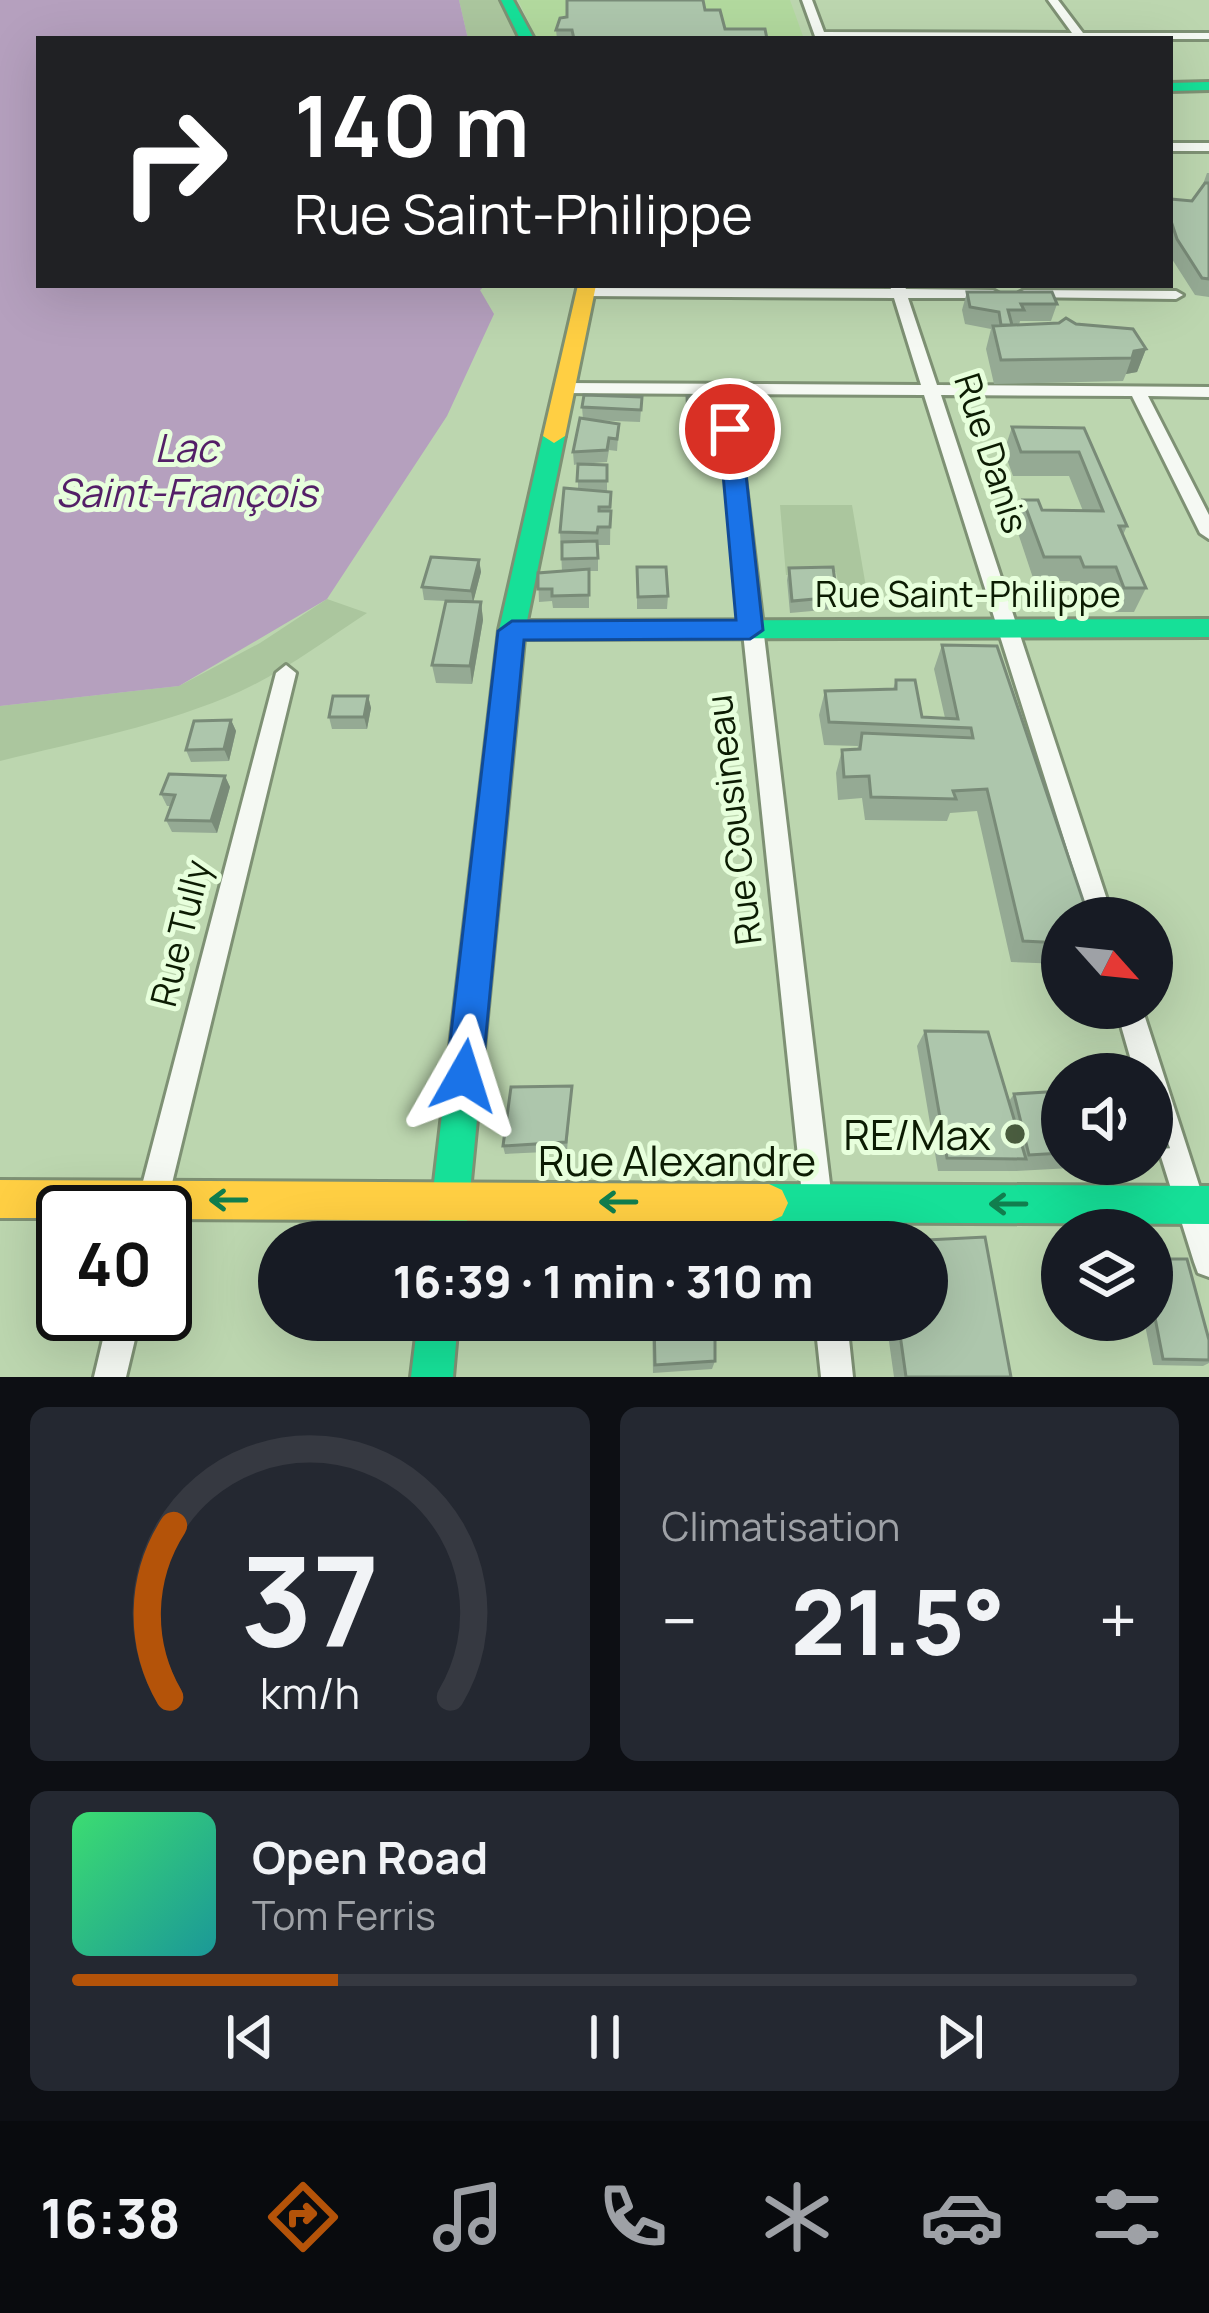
<!DOCTYPE html>
<html lang="fr">
<head>
<meta charset="utf-8">
<style>
	:root { --surface:#171b24; --page:#242831; --text:#f1f3f6; --muted:#9ea1a6; --line:#363941; --accent:#b45309 }
	body { margin:0; font-family:Manrope,sans-serif; background:var(--page); color:var(--text); height:100vh; display:flex; flex-direction:column; font-size:45px; white-space:nowrap }
	* { box-sizing:border-box; margin:0 }
	p { font-size:39px; color:var(--muted) }
	.icon { flex:none; width:66px; height:66px; fill:none; stroke:currentColor; stroke-width:2; stroke-linecap:round; stroke-linejoin:round }
	.map { position:relative; height:1377px; overflow:hidden }
	.panel { display:flex; flex-direction:column; gap:30px; padding:30px; background:#0d0f14; flex:1 }
	.panel>* { flex:none }
	.guide { position:absolute; left:36px; top:36px; width:1137px; height:252px; border-radius:0px; box-shadow:0 12px 48px #0002; background:#202124; color:#fff; overflow:hidden }
	.needle { width:78px; rotate:117deg }
	.fabs { position:absolute; left:1041px; top:897px; display:grid; gap:24px }
	.fabs a { display:grid; place-items:center; width:132px; height:132px; border-radius:50%; background:var(--surface); box-shadow:0 12px 48px #0002; font-size:60px }
	.speed { position:absolute; left:36px; top:1185px; display:flex; gap:24px; font-size:60px; font-weight:700; text-align:center }
	.speed>* { display:grid; place-content:center; width:156px; height:156px; border-radius:50%; background:var(--surface); box-shadow:0 12px 48px #0002; line-height:1 }
	.speed .limit { border:6px solid #111; border-radius:18px; background:#fff; color:#111 }
	.pin { position:absolute; display:grid; place-items:center; width:102px; height:102px; color:#fff; margin:-51px; border:6px solid #fff; border-radius:50%; box-shadow:0 3px 12px #0007 }
	.me { position:absolute; width:132px; margin:-66px; rotate:6deg; stroke-linejoin:round; filter:drop-shadow(0 0 9px #0008) }
	.turn { display:flex; align-items:center; gap:42px; height:252px; padding:0 60px; font-size:54px }
	.turn .icon { width:156px; height:156px; stroke-width:2.5 }
	.turn b { display:block; font-size:84px; line-height:102px }
	.big { font-size:90px; font-weight:800; line-height:1.1 }
	.panel .tile { flex:1; display:flex; flex-direction:column; justify-content:center; gap:18px; min-width:0; padding:0 42px; border-radius:18px; background:var(--page) }
	.panel .dial { align-items:center; gap:0 }
	.dial svg { height:312px; overflow:visible; fill:none; stroke:var(--line); stroke-width:7; stroke-linecap:round; text-anchor:middle }
	.dial text { fill:var(--text); stroke:none }
	.song { display:flex; align-items:center; gap:36px }
	.cover { width:144px; height:144px; border-radius:18px; background:linear-gradient(135deg,hsl(140 70% 55%),hsl(180 70% 35%)) }
	.played { height:12px; border-radius:6px; background:linear-gradient(90deg,var(--accent) 25%,var(--line) 25%) }
	.keys { display:flex; justify-content:space-around; direction:ltr }
	.heat { display:flex; justify-content:space-between; align-items:center; font-size:66px; direction:ltr }
	.panel .tiles { flex:1; display:grid; gap:30px; grid-template-columns:1fr 1fr }
	.tile:last-child { grid-column:span 2 }
	.trip { position:absolute; left:258px; top:1221px; width:690px; height:120px; border-radius:60px; background:var(--surface); box-shadow:0 12px 48px #0002; font-weight:800; line-height:120px; text-align:center }
	.dock { display:flex; height:192px; justify-content:space-around; align-items:center; background:#090b0e; color:var(--muted) }
	.dock .icon { width:84px; height:84px }
	.dock .on { color:var(--accent) }
	.dock b { font-size:54px; color:var(--text) }
	.map>svg:first-child { display:block }
	.built { fill:#b2d99e }
	.green { fill:#abc69e }
	.water { fill:#b5a0be }
	.lines { fill:none; stroke-linecap:round; stroke-linejoin:round }
	.street-casing { stroke:#7e9174; stroke-width:6 }
	.fast-casing { stroke:#7e9174; stroke-width:6 }
	.slow-casing { stroke:#7e9174; stroke-width:6 }
	.street { fill:#f5f9f3; fill-rule:evenodd }
	.fast { fill:#16e098; fill-rule:evenodd }
	.slow { fill:#ffcf43; fill-rule:evenodd }
	.wall { fill:#95aa94 }
	.shaded-wall { fill:#798b78 }
	.building { fill:#adc6ac; stroke:#798b78; stroke-width:3 }
	.oneway { stroke:#117e4e }
	.route { fill:#1a73e8; stroke:#114b97; stroke-width:3 }
	.poi-dot { fill:#4a5d3f; stroke:#e7ffdc; stroke-width:4.5 }
	.labels { text-anchor:middle; dominant-baseline:central; stroke-width:10; stroke-linejoin:round; paint-order:stroke }
	.street-label { font-size:36px; fill:#0c1c03; stroke:#e7ffdc }
	.water-label { font-size:39px; font-style:italic; fill:#531f67; stroke:#e7ffdc }
	.near-poi-label { font-size:42px; fill:#0c1c03; stroke:#e7ffdc; text-anchor:end }
	.near-street-label { font-size:42px; fill:#0c1c03; stroke:#e7ffdc }
</style>
</head>
<body>
<div class="map">
<svg width="1209" height="1377" viewBox="0 0 1209 1377">
	<rect width="100%" height="100%" fill="#bcd6af"/>
	<path class="built" d="M518,0H790L804,39H537Z"/>
	<path class="green" d="M459,0H501L522,39H468Z
		M780,505H852L868,599L842,600L836,572L786,575Z
		M327,599L367,613C326,640 286,670 241,691C166,725 80,741 0,761V706L179,686L260,643Z"/>
	<path class="water" d="M0,0H459L468,39H39V285H486L480,290L494,314L447,416L327,599L179,686L0,706Z"/>
	<g class="lines">
		<g class="street-casing">
			<path id="street" d="M802,0H812L824,32L1072,33L1048,0H1058L1083,33H1209V39H816Z
				M1170,143H1209V151H1170Z
				M890,285H904L906,289L993,290L1000,294L993,298H908L937,385L1209,387V397L1148,396L1209,515V539L1200,533L1132,396L941,395L1113,918H1089L924,395L735,394L837,1242H807L718,394L563,393L555,388L563,383L921,385L894,298L585,296L578,292L585,288L891,289Z
				M1024,290L1176,291L1183,295L1176,299L1019,297L1017,294Z
				M286,665L296,673L165,1212H135L276,673Z
				M1116,1008H1142L1209,1216V1277L1198,1273L1194,1262L1152,1128V1074H1135Z
				M109,1314H141L126,1377H94Z
				M815,1320H847L853,1377H821Z"/>
		</g>
		<g class="fast-casing">
			<path id="fast" d="M501,0H513L534,39H520Z
				M1209,82V90L1170,91V83Z
				M554,429L565,436L527,621L1209,619V637L524,639L465,1242H427L499,630L543,436Z
				M769,1184L1209,1186V1224L769,1222L756,1216L750,1203L756,1190Z
				M418,1320H458L453,1377H411Z"/>
		</g>
		<g class="slow-casing">
			<path id="slow" d="M578,285H596L565,436L554,443L543,436Z
				M0,1180L769,1184L782,1190L788,1203L782,1216L769,1222L165,1219V1212H63V1218H0Z"/>
		</g>
		<use href="#street" class="street"/>
		<use href="#fast" class="fast"/>
		<use href="#slow" class="slow"/>
	</g>
	<path class="wall" d="M705,10L725,29L767,39H557L556,30Z
		M1207,173H1209V297L1195,295L1170,256V199L1192,201L1202,187Z
		M967,292L1057,304L1051,321H1020L1019,325L1076,324L1146,349L1137,372L1126,374L1123,381L994,384L986,349L991,329L965,324L962,310Z
		M687,396L716,420L715,432H687Z
		M642,397L640,422L590,420L619,424L617,451L609,450L607,462L580,464L607,465V492H611L610,545H598V571H589V608H553L552,601L539,602L538,573L562,571L560,532L578,489V464L574,465L573,452L583,419L582,407Z
		M1012,427L1084,428L1127,526L1123,535L1146,588L1134,612H1113L1104,591H1074L1070,581H1034L1015,524L1023,500L1042,510L1083,511L1069,476H1013L1004,451Z
		M479,560L481,572L473,602H481L483,620L472,684L436,683L432,665L446,601L424,600L422,587Z
		M637,567L668,596L667,609H637Z
		M789,568L837,597L834,609L790,613L787,580Z
		M942,645L1062,918V964L1011,962L977,811L950,813L947,821L865,820L862,798L838,800L836,773L842,750L857,749L858,746L824,745L819,715L825,691L893,689L896,680L922,717L945,718L934,669Z
		M368,696L371,708L367,729H332L329,717Z
		M231,720L236,731L229,761L191,762L186,750Z
		M225,776L230,787L217,833L172,832L166,820L171,806H167L161,794Z
		M925,1031L1009,1101L1014,1094L1062,1091V1164H1145L1016,1171H938L917,1046Z
		M572,1086L567,1151L505,1154L503,1146Z
		M1152,1107L1168,1147L1152,1162Z
		M1152,1259L1209,1340V1363L1203,1366L1153,1365L1144,1320H1152Z
		M652,1320H814V1325L808,1334L715,1331V1361L712,1369L653,1373Z
		M886,1320H927L1011,1377H894Z"/>
	<path class="shaded-wall" d="M1146,349L1137,372L1126,374L1134,351Z
		M479,560L481,572L473,603L471,591Z
		M481,602L483,620L472,684L470,666Z
		M368,696L371,708L367,729L364,717Z
		M231,720L236,731L229,761L224,749Z
		M225,776L230,787L217,833L211,821Z"/>
	<path class="building" d="M567,0H703L705,10H720L725,29H765L767,39H574L572,30H556L560,18L567,17Z
		M1205,183H1209V279L1202,278L1177,239L1170,218V199L1192,201Z
		M967,292H1052L1057,304H1021L1024,310H1008L1012,325H1001L999,312L970,307Z
		M1066,318L1076,324L1133,329L1146,349L1134,351L1132,358L1001,360L993,326L1059,323Z
		M584,395L642,397L641,410L582,407Z
		M687,396L715,397L716,420L688,419Z
		M580,418L619,424L617,439L609,438L607,450L573,452Z
		M1012,427L1084,428L1127,526H1119L1146,588H1124L1116,567H1084L1080,557H1044L1023,500H1038L1042,510L1103,511L1079,452H1021Z
		M578,464L607,465V481H577Z
		M564,488L611,492L610,507H599V511H611L610,527H598L597,533L560,532Z
		M597,541L598,558L562,559V542Z
		M431,557L479,560L471,591L422,587Z
		M637,567H666L668,596L638,597Z
		M833,567L837,597L792,601L789,568Z
		M589,569V595L552,596V589H538V573Z
		M446,601L481,602L470,666L432,665Z
		M942,645L997,646L1089,918H1062V943L1023,941L987,789L953,791L956,799L871,797L869,776L844,777L842,750L860,749L862,733L973,738L971,728L829,722L825,691L896,689V680H915L922,717L958,719Z
		M333,696H368L364,717H329Z
		M231,720L224,749L186,750L194,721Z
		M169,774L225,776L211,821L166,820L175,795L161,794Z
		M925,1031L988,1032L1026,1159L947,1158Z
		M572,1086L566,1142L503,1146L511,1087Z
		M1062,1091V1153L1029,1155L1014,1094Z
		M1152,1107H1153L1168,1147L1152,1148Z
		M985,1237L1011,1377H906L898,1320H927V1242H887Z
		M1152,1259H1187L1209,1340V1360L1163,1359L1152,1302Z
		M654,1320H814V1325L715,1322V1361L655,1365Z"/>
	<defs><path id="oneway-shaft" d="M-6 0H5M1.5-3L5.5 0L1.5 3" fill="none" stroke-width="1.6" stroke-linecap="round" stroke-linejoin="round" transform="scale(3)"/></defs>
	<g class="oneway">
		<use href="#oneway-shaft" transform="translate(228 1200) rotate(-180)"/>
		<use href="#oneway-shaft" transform="translate(618 1202) rotate(-180)"/>
		<use href="#oneway-shaft" transform="translate(1008 1204) rotate(-180)"/>
	</g>
	<path class="route" d="M730,423L741,429L763,630L750,639L524,640L482,1076L476,1088L464,1093L451,1088L446,1076L498,631L512,621L736,620L719,429Z"/>
	<circle class="poi-dot" cx="1015" cy="1134" r="12"/>
	<g class="labels">
		<g class="street-label">
			<text transform="translate(992 453) rotate(72)">Rue Danis</text>
			<text x="968" y="593">Rue Saint-Philippe</text>
			<text transform="translate(733 820) rotate(-97)">Rue Cousineau</text>
			<text transform="translate(180 933) rotate(-76)">Rue Tully</text>
		</g>
		<g class="water-label">
			<text x="186" y="447">Lac<tspan x="186" dy="45">Saint-François</tspan></text>
		</g>
		<g class="near-poi-label">
			<text x="991" y="1134">RE/Max</text>
		</g>
		<g class="near-street-label">
			<text x="677" y="1160">Rue Alexandre</text>
		</g>
	</g>
</svg>
<div class="fabs">
<a><svg class="needle" viewBox="-14 -14 28 28"><path d="M0-13l5 13h-10z" fill="#e53935"/><path d="M0 13l5-13h-10z" fill="#9ea1a6"/></svg></a>
<a><svg class="icon" aria-label="sound" viewBox="0 0 24 24"><path d="M4 9h4l5-4v14l-5-4H4zM17 9q2 3 0 6"/></svg></a>
<a><svg class="icon" aria-label="layers" viewBox="0 0 24 24"><path d="M12 4l9 5-9 5-9-5zM3 14l9 5 9-5"/></svg></a>
</div>
<div class="speed"><div class="limit">40</div></div>
<div class="pin" style="left:730px;top:429px;background:#d93025"><svg class="icon" aria-label="arrive" viewBox="0 0 24 24"><path d="M6 21V4h12l-3 4 3 4H6"/></svg></div>
<svg class="me" style="left:464px;top:1076px" viewBox="-20 -20 40 40"><path d="M0-17L14 15 0 8-14 15z" fill="#1a73e8" stroke="#fff" stroke-width="4"/></svg>
<div class="trip">16:39 · 1 min · 310 m</div>
<div class="guide">
<div class="turn"><svg class="icon" aria-label="right" viewBox="0 0 24 24"><path d="M7 20v-9h11M14 6l5 5-5 5"/></svg><div><b>140 m</b>Rue Saint-Philippe</div></div>
</div>
</div>
<section class="panel">
<div class="tiles">
<div class="tile dial"><svg viewBox="0 0 100 80">
<path d="M14 69A42 42 0 1 1 86 69"/>
<path d="M14 69A42 42 0 0 1 15 25" stroke="#b45309"/>
<text x="50" y="56" font-size="32" font-weight="700">37</text>
<text x="50" y="72" font-size="11">km/h</text>
</svg></div>
<div class="tile"><p>Climatisation</p>
<div class="heat"><a>−</a><b class="big">21.5°</b><a>+</a></div>
</div>
<div class="tile">
<div class="song"><i class="cover"></i><div><b>Open Road</b><p>Tom Ferris</p></div></div>
<div class="played"></div>
<div class="keys"><svg class="icon" aria-label="previous" viewBox="0 0 24 24"><path d="M18 5L8 12l10 7zM5 5v14"/></svg><svg class="icon" aria-label="pause" viewBox="0 0 24 24"><path d="M8 5v14M16 5v14"/></svg><svg class="icon" aria-label="next" viewBox="0 0 24 24"><path d="M6 5l10 7-10 7zM19 5v14"/></svg></div>
</div>
</div>
</section>
<nav class="dock">
<b>16:38</b>
<svg class="icon on" aria-label="directions" viewBox="0 0 24 24"><path d="M12 3l9 9-9 9-9-9zM9 14v-3h6M13 9l2 2-2 2"/></svg>
<svg class="icon" aria-label="music" viewBox="0 0 24 24"><path d="M9 18V5l10-2v13"/><circle cx="6" cy="18" r="3"/><circle cx="16" cy="16" r="3"/></svg>
<svg class="icon" aria-label="phone" viewBox="0 0 24 24"><path d="M5 4h4l2 5-3 2q2 4 5 5l2-3 5 2v4C11 20 4 13 5 4z"/></svg>
<svg class="icon" aria-label="climate" viewBox="0 0 24 24"><path d="M12 3v18M4 7l16 10M4 17L20 7"/></svg>
<svg class="icon" aria-label="car" viewBox="0 0 24 24"><path d="M5 17H2v-5l4-1 3-4h7l3 4 3 1v5h-3M9 17h6M6 11h13"/><circle cx="7" cy="17" r="2"/><circle cx="17" cy="17" r="2"/></svg>
<svg class="icon" aria-label="filters" viewBox="0 0 24 24"><path d="M4 7h16M4 17h16"/><circle cx="9" cy="7" r="2"/><circle cx="15" cy="17" r="2"/></svg>
</nav>
</body>
</html>
